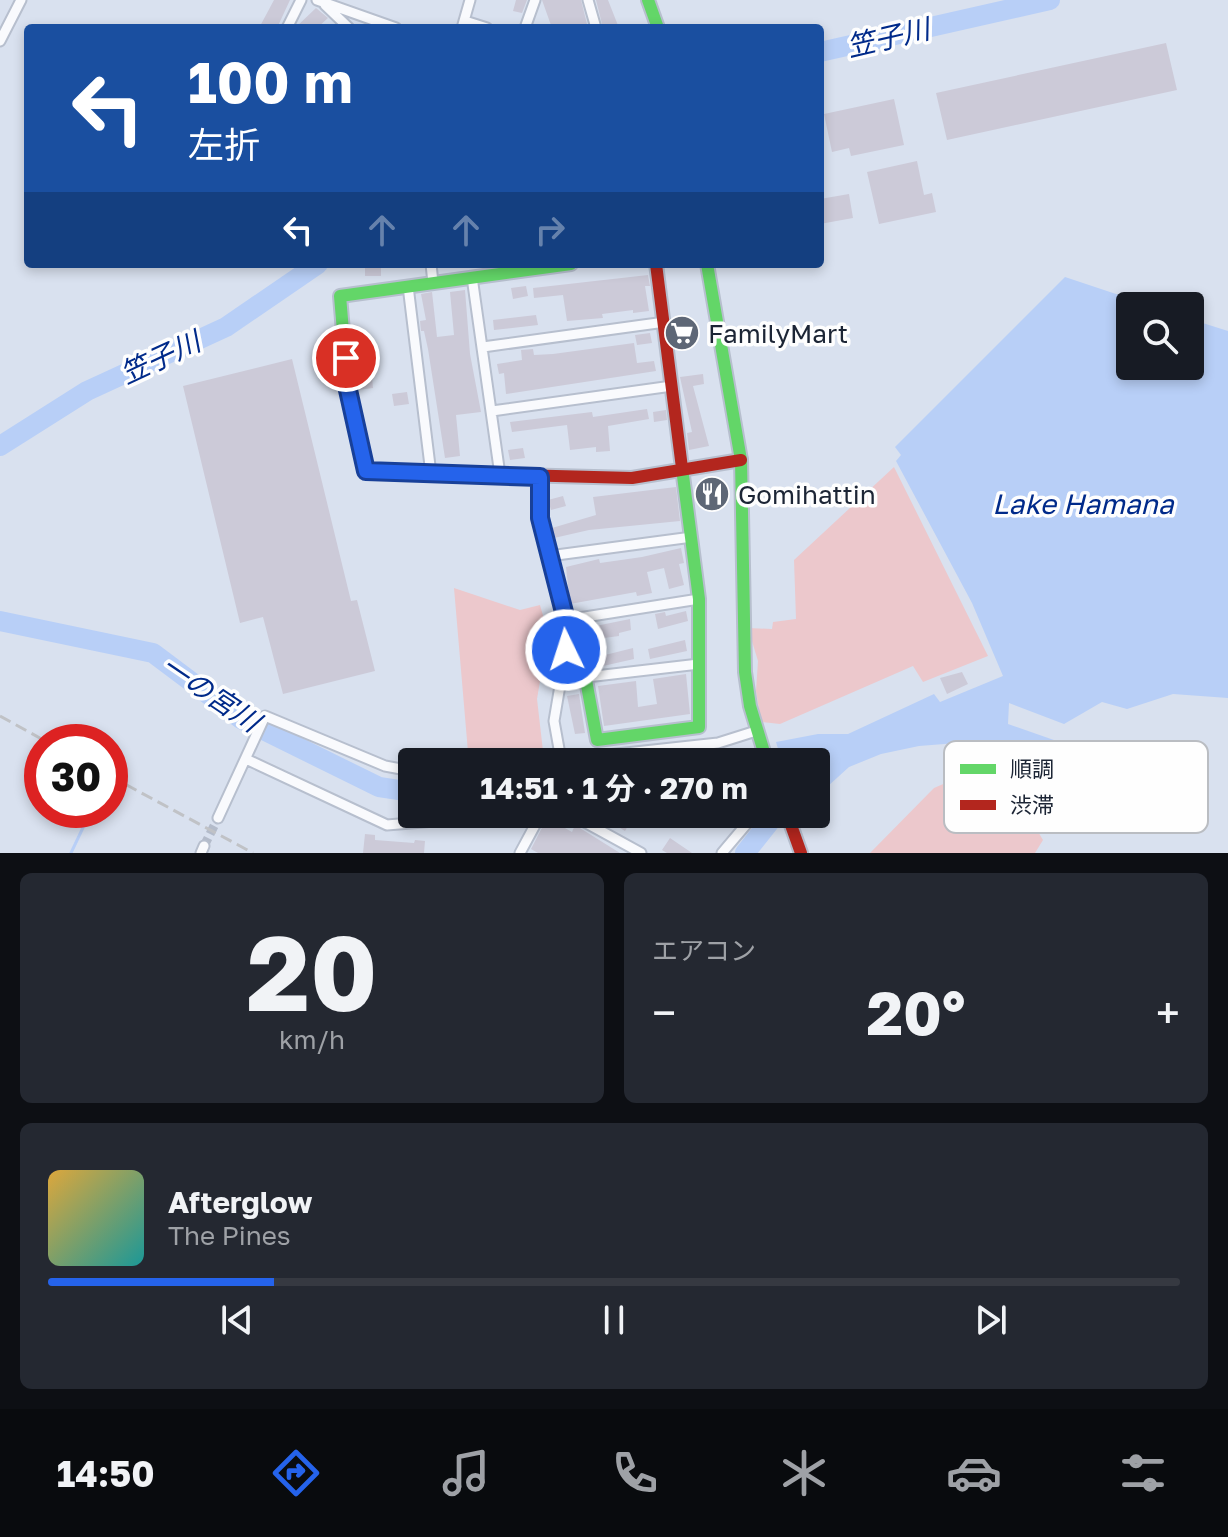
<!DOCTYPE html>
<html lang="ja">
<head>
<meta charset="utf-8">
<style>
	:root { --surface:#171b24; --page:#242831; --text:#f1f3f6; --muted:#9ea1a6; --line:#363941; --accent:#2563eb }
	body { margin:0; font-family:"Golos Text","Noto Sans JP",sans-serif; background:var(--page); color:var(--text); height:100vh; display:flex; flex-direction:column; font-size:30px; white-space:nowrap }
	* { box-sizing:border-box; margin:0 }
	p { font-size:26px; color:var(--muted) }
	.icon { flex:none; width:44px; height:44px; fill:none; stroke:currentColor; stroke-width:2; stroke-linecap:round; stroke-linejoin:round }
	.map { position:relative; height:853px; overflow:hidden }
	.sheet { display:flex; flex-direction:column; gap:20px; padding:20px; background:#0d0f14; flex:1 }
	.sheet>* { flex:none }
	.guide { position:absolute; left:24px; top:24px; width:800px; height:244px; border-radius:8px; box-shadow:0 4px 12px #0003; background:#1a4fa0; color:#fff; overflow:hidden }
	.buttons { position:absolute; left:1116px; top:292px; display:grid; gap:16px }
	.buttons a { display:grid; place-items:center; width:88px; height:88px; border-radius:8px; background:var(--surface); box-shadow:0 4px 12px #0003; font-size:40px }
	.speed { position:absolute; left:24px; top:724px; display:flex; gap:16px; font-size:40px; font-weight:700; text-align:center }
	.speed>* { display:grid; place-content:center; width:104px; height:104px; border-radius:50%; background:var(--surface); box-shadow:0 4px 12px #0003; line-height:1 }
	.speed .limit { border:12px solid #d22; background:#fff; color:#111 }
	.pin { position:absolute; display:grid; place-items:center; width:68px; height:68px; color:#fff; margin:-34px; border:4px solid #fff; border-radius:50%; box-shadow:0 2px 8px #0007 }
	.me { position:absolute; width:88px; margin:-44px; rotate:356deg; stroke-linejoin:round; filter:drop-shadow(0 0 6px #0008) }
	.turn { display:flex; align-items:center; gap:28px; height:168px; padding:0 32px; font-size:36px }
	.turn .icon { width:104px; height:104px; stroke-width:2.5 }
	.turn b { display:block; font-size:56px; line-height:68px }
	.lanes { display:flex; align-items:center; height:76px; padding:0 32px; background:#0003; justify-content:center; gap:40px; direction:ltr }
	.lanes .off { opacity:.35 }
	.big { font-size:60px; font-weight:700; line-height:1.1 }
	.sheet .tile { flex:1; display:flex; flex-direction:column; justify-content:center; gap:12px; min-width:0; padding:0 28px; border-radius:12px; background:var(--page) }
	.sheet .dial { align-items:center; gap:0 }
	.dial b { font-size:104px; line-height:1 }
	.song { display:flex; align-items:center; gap:24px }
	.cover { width:96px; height:96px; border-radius:12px; background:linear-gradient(135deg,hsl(40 70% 55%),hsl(180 70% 35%)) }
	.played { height:8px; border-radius:4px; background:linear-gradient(90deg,var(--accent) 20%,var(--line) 20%) }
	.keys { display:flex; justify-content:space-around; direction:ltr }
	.heat { display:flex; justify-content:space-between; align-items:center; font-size:44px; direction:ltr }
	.sheet .tiles { flex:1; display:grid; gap:20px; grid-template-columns:1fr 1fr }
	.tile:last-child { grid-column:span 2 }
	.trip { position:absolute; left:398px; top:748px; width:432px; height:80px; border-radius:8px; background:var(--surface); box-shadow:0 4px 12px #0003; font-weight:700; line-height:80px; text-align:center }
	.tabs { display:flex; height:128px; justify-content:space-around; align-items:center; background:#090b0e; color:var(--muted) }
	.tabs .icon { width:56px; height:56px }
	.tabs .active { color:var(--accent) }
	.tabs b { font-size:36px; color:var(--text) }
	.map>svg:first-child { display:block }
	.green { fill:#ecc8cc }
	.water { fill:#b8cff7 }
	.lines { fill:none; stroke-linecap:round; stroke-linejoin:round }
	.stream { stroke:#b8cff7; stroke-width:3 }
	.river { stroke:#b8cff7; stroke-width:20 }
	.building { fill:#cccad8 }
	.street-tunnel { stroke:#b3bbca; stroke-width:9; stroke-dasharray:9 4.5; stroke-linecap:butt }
	.street-casing { stroke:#b7bfce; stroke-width:13 }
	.fast-casing { stroke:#b7bfce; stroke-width:16 }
	.jam-casing { stroke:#b7bfce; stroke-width:16 }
	.street { stroke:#f9fafd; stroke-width:9 }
	.fast { stroke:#63d668; stroke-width:12 }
	.jam { stroke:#b3261e; stroke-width:12 }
	.rail { stroke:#c0c2c6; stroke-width:3; stroke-dasharray:12 6; stroke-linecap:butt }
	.route-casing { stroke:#184099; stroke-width:20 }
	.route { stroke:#2563eb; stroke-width:14 }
	.labels { text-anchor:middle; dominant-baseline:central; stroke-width:7; stroke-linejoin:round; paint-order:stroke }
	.poi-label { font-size:26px; fill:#1c2535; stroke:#fefefe; text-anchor:start }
	.water-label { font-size:28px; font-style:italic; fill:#002a8a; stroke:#fefefe }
	.key { fill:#fefefe; stroke:#babdc2; stroke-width:2 }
	.key-label { font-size:22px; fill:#1c2535 }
</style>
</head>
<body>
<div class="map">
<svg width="1228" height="853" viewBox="0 0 1228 853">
	<rect width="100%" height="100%" fill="#d9e1ef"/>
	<path class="green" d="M894,467L988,656L923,682L913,666L780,724L761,722L756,691L758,661L748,628L772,629L773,622L796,619L794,560Z
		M454,588L520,610L540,605L548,633L537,699L543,751L468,752Z
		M971,772L1004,775L1043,840L1035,853H870L934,788Z"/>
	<path class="water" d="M1065,277L1152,306H1130V366H1190V319L1228,331V698L1173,694L1127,709L1102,702L1064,724L1009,703L1008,724L1071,746L1088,757L1080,776L1072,831L1029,758L1001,755L957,743L919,746L881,754L849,767L816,797V762H782L776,742L818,734H848L934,694L940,702L1003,676L972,603L896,461L901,455L895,447Z"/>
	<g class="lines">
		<path class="stream" d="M71,853L89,815"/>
		<path class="river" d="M820,52L1050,0
			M0,446L87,391L226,327L318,264
			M0,621L153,653L241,719L379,787L412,792
			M731,762L807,759
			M745,853L776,814"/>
	</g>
	<path class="building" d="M274,0H290L277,28H259Z
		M516,0H527L522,13L513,11Z
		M542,0H581L588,28H552Z
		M596,0H608L619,28H603Z
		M316,8L328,18L317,28H295Z
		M1166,43L1177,90L947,140L936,93Z
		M894,99L904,145L851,156L849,148L832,152L824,114Z
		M917,161L924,195L932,193L936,212L879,224L867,172Z
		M849,194L853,218L820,224V199Z
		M365,264H381V276H365Z
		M648,275L650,286H645L649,311L633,313V310L602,314L603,318L567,321L563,295L534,298L533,288Z
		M526,286L528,296L513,299L511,288Z
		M465,290L470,354L481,412L456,415L460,456L445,458L428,349L424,331H421L420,321L426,320L421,294L432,292L437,337L454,335L450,292Z
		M536,315L538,325L494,330L493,320Z
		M686,316L691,348L676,350L672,318Z
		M650,333L652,343L637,345L635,335Z
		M634,343L637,363L654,361L656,371L506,394L504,373L499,374L497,364L522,360L521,350L533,349L534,355L553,354Z
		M292,359L351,601L357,600L375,671L283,694L263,617L240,623L183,386Z
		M703,374L704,384L693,386L709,446L689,450L687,433L692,432L680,377Z
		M372,376L373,388L358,390L356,378Z
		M407,392L409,404L394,406L392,394Z
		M647,409L649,419L608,426L610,451L596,452V447L570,450L567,425L512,432L510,422L592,412L593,417Z
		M666,410L667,420L654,422L653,412Z
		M523,448L525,458L510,460L508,450Z
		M721,479L724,506L702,508L699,481Z
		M676,487L680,521L589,530L554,538L552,528L596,515L593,497Z
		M563,496L566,506L551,510L548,500Z
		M681,548L684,563L679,564L684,585L669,589L664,568L647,572L652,593L637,596L636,592L570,604L566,567L599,559L600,563L642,557Z
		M686,611L688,621L658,629L655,614L665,612L666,616Z
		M630,619L631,630L619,633V636L604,638L603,634L578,640L576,630Z
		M685,640L687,651L650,659L648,649Z
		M633,648L634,659L603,666L601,656Z
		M590,655L592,665L577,669L575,659Z
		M962,672L968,684L947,694L940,678Z
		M686,674L690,714L604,726L598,686L636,681L638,707L657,704L653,679Z
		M579,694L585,733L575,734L567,696Z
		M598,814H635L625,831Z
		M547,818L572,832L575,825L620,853H538L531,849Z
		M365,834L375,835V840L414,843L415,840L425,841L424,853H363Z
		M670,838L692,853H667L662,850Z"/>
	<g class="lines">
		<path class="street-tunnel" d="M204,846L218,818"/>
		<g class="street-casing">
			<path id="street" d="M317,0L396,28
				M588,0L596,28
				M325,5L349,28
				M465,21L487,28
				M287,28L301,0
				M462,28L470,0
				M525,28L535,0
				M0,41L21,0
				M431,264L433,283
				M472,277L500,475
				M408,286L431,474
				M483,347L665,322
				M492,411L672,386
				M549,556L692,537
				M566,620L699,599
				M561,680L699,664
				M246,759L387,825L518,814
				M561,760L718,743L756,731
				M536,762L561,760L554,721L566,650V620L540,518V477
				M570,814L641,853
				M218,818L265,716L385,766L412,771
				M201,853L204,846
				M520,853L541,814
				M722,853L755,814"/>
		</g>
		<g class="fast-casing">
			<path id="fast" d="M648,0L658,28
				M707,264L741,460L745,672L750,706L767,762
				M358,437L348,390L340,296L571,264
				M586,680L597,740L699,727V599L682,468"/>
		</g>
		<g class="jam-casing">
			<path id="jam" d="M656,264L682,468
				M358,437L366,471L632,478L741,460
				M787,814L801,853"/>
		</g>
		<use href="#street" class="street"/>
		<use href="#fast" class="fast"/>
		<use href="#jam" class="jam"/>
		<path class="rail" d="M0,716L47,742
			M110,776L253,853"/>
	</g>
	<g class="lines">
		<g class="route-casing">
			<path id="route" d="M346,358L348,390L366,471L540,477V518L566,620V650"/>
		</g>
		<use href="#route" class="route"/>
	</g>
	<defs>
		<g id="supermarket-disc" transform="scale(1.8)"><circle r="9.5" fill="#5e6776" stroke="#fefefe"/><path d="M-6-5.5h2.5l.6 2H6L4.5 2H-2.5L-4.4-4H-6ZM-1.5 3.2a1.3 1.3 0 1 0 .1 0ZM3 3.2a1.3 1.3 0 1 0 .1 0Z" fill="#fff"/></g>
		<g id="restaurant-disc" transform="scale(1.8)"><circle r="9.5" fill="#5e6776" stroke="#fefefe"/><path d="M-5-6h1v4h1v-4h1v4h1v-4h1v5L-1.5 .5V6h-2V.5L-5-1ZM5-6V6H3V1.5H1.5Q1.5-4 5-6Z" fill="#fff"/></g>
	</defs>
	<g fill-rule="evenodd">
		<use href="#supermarket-disc" x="682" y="333"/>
		<use href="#restaurant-disc" x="712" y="494"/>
	</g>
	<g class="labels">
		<g class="poi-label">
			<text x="708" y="333">FamilyMart</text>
			<text x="738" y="494">Gomihattin</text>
		</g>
		<g class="water-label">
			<text transform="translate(888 37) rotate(-13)">笠子川</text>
			<text transform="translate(160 357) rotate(-25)">笠子川</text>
			<text x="1083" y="503">Lake Hamana</text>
			<text transform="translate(211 693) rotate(34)">一の宮川</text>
		</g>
	</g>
	<rect x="944" y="741" width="264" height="92" rx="12" class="key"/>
	<rect x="960" y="764" width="36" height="10" fill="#63d668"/>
	<rect x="960" y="800" width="36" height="10" fill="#b3261e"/>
	<g class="key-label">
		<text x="1010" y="777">順調</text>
		<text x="1010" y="813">渋滞</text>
	</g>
</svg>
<div class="buttons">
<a><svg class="icon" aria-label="search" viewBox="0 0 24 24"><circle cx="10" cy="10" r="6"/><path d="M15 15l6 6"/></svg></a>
</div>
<div class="speed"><div class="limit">30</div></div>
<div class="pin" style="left:346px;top:358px;background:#d93025"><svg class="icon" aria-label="arrive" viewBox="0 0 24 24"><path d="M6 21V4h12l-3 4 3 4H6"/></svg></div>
<svg class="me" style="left:566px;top:650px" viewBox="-20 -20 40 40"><circle r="17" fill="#2563eb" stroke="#fff" stroke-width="3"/><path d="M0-11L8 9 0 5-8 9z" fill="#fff"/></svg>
<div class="trip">14:51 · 1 分 · 270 m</div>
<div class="guide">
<div class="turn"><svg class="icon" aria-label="left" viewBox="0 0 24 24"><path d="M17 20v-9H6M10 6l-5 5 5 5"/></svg><div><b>100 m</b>左折</div></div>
<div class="lanes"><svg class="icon" aria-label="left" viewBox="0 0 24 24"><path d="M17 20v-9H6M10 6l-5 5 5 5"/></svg><svg class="icon off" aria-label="ahead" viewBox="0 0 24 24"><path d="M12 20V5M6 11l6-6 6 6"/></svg><svg class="icon off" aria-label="ahead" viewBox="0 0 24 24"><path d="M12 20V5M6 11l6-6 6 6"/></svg><svg class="icon off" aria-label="right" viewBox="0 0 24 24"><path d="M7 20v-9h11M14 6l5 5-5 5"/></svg></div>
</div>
</div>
<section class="sheet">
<div class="tiles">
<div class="tile dial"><b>20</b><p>km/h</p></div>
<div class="tile"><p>エアコン</p>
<div class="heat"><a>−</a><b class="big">20°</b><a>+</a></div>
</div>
<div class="tile">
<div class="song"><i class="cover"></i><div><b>Afterglow</b><p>The Pines</p></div></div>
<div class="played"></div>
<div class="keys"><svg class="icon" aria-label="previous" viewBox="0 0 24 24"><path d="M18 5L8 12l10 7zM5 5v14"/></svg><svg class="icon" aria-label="pause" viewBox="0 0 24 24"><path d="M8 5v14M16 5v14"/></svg><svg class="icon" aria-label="next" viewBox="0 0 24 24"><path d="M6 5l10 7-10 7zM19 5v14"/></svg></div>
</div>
</div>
</section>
<nav class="tabs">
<b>14:50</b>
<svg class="icon active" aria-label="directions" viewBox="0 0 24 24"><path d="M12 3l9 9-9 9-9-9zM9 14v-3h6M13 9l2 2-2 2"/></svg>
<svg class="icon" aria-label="music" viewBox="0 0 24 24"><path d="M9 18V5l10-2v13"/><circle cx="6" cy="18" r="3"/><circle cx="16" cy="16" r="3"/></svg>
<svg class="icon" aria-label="phone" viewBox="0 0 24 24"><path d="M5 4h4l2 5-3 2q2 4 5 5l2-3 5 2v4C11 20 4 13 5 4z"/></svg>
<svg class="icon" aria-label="climate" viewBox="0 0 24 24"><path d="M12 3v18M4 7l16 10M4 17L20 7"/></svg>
<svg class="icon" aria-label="car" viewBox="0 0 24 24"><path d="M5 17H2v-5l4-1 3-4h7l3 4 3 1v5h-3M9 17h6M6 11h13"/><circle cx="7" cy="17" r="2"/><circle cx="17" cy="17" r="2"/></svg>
<svg class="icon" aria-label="filters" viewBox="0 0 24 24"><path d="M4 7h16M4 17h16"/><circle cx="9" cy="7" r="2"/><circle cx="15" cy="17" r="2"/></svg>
</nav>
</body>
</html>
